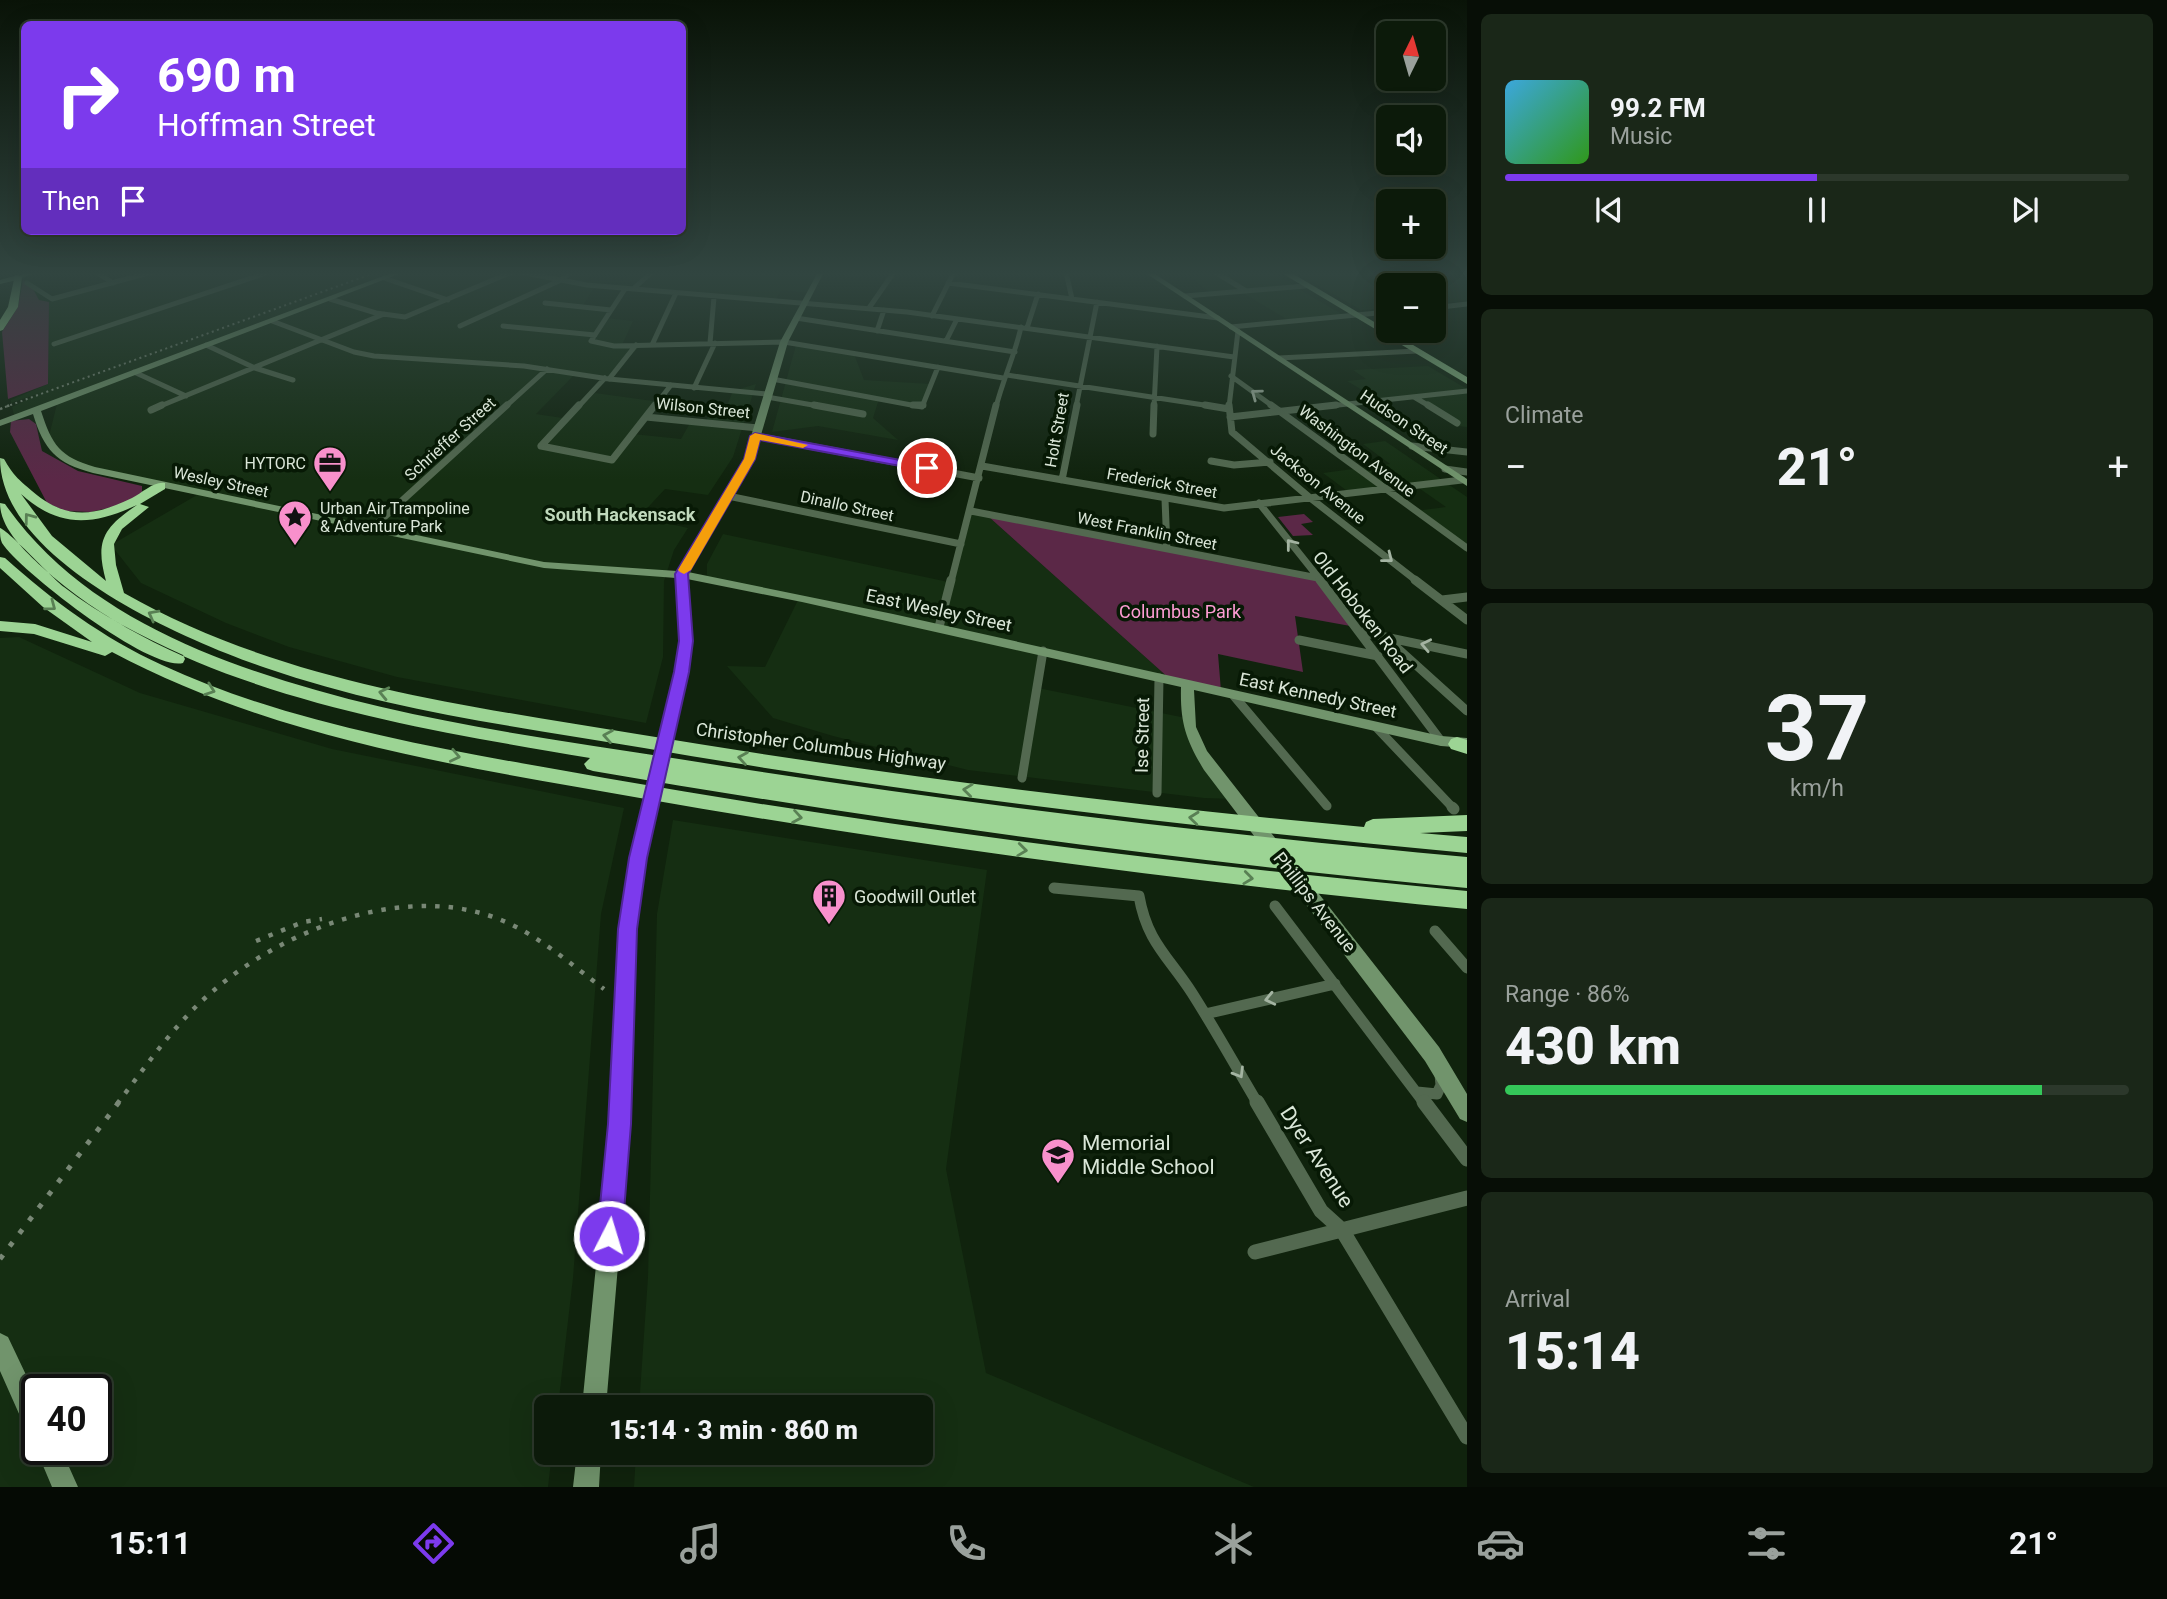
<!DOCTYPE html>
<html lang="en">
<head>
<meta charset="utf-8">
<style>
	:root { --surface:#0c1a0a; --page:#1a2718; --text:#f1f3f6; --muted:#9aa19c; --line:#2c382b; --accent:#7c3aed }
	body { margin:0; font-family:Roboto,sans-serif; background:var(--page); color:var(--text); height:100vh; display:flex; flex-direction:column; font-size:26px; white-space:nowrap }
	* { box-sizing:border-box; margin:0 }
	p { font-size:23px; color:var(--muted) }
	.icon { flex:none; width:38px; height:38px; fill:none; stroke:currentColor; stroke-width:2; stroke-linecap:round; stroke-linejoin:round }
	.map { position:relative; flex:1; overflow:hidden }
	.side { display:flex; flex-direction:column; gap:14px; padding:14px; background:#070e06; width:700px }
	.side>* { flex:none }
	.hud { position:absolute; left:21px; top:21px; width:665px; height:214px; border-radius:10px; box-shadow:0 7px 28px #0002,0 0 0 2px var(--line); background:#7c3aed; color:#fff; overflow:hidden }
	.needle { width:46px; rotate:5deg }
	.tools { position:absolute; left:1376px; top:21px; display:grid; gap:14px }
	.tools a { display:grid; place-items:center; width:70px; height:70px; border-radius:10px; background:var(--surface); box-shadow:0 7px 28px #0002,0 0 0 2px var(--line); font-size:35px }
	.speed { position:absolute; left:21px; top:1374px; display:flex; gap:14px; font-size:35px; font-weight:700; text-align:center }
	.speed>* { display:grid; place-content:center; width:91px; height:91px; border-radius:50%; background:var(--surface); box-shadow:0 7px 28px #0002,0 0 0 2px var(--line); line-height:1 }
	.speed .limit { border:4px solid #111; border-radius:10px; background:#fff; color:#111 }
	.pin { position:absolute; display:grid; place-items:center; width:60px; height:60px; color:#fff; margin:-30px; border:4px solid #fff; border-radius:50%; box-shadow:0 2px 7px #0007 }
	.me { position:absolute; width:77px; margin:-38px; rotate:5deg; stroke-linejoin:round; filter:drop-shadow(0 0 5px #0008) }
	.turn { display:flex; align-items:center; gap:24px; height:147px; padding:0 21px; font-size:32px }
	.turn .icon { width:91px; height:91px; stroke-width:2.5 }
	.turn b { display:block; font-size:49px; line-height:60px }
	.then { display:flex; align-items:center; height:66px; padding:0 21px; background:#0003; gap:14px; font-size:26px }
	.big { font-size:52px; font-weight:800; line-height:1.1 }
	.side .tile { flex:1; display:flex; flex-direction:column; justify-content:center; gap:10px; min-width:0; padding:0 24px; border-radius:10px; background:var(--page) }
	.side .dial { align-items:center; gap:0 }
	.dial b { font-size:91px; line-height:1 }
	.song { display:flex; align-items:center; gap:21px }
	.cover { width:84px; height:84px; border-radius:10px; background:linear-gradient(135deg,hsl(200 70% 55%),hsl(110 70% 35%)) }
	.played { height:7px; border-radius:4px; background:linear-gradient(90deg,var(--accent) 50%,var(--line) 50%) }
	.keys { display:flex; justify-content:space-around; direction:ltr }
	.heat { display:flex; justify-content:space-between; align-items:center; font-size:38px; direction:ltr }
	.charge { height:10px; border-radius:5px; background:linear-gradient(90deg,#34c759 86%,var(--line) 0) }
	.trip { position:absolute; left:534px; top:1395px; width:399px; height:70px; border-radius:10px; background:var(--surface); box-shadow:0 7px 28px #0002,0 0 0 2px var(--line); font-weight:800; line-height:70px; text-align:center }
	.menu { display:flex; height:112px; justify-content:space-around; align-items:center; background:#050a04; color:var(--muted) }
	.menu .icon { width:49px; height:49px }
	.menu .active { color:var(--accent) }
	.menu b { font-size:32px; color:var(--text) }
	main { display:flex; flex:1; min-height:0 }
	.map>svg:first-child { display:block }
	.built { fill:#152e12; fill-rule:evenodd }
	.green { fill:#5b2847 }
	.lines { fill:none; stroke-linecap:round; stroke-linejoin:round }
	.street-far4 { stroke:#536950; stroke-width:5 }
	.street-far3 { stroke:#536950; stroke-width:7 }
	.street-far2 { stroke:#536950; stroke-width:9 }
	.street-far1 { stroke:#536950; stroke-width:11 }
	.street { stroke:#536950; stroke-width:15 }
	.secondary { fill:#71946c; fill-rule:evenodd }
	.primary { fill:#87b581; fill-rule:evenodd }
	.highway { fill:#9cd494; fill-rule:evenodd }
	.rail-far3 { stroke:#798876; stroke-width:2; stroke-dasharray:2 3.5; stroke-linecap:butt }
	.rail-far2 { stroke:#798876; stroke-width:2.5; stroke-dasharray:2.5 5; stroke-linecap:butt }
	.rail-far1 { stroke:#798876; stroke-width:4.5; stroke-dasharray:4.5 9; stroke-linecap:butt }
	.rail { stroke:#798876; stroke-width:5; stroke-dasharray:5 11; stroke-linecap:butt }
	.oneway { stroke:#a4b4a2 }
	.oneway2 { stroke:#598054 }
	.route { fill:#7c3aed; stroke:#51269a; stroke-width:2 }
	.slow { fill:#f59e0b }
	.labels { text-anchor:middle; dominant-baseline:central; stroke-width:7; stroke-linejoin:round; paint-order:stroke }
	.far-street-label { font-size:16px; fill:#dae6d8; stroke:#071905 }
	.far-poi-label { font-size:16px; fill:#dae6d8; stroke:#071905; text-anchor:end }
	.far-quarter-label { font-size:18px; font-weight:bold; fill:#c0d9bc; stroke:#071905 }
	.street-label { font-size:18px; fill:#dae6d8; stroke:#071905 }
	.park-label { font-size:18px; fill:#fe9dd4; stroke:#071905 }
	.poi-label { font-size:18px; fill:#dae6d8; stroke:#071905; text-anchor:start }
	.near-poi-label { font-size:21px; fill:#dae6d8; stroke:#071905; text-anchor:start }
	.near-street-label { font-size:21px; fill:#dae6d8; stroke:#071905 }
</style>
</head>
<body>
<main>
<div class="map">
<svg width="1467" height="1487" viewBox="0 0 1467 1487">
	<rect width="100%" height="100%" fill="#10230d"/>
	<path class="built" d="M158,272H611L594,273L581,283L596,285L582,307L610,310L606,318L633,321L622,345H641L610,377L577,372L536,414L569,419L595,393L660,402L633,434L681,439L690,423L705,424L712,407L726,408L733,391L756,384L733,457L708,495L665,489L639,517L688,528L674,550L664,581L663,657L646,723L397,677L289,647L226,623L141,583L111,545L197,495L69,460L49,436L57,404L14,415L12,407L40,393L11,403V400L48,384L49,302Z
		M625,272H760L785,275L787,272H862L860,277L822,273L811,293L781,290L775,301L635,289Z
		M1272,272L1309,295L1345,316L1290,321L1241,292L1213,295L1190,276L1219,275L1224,278Z
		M1295,272H1401L1467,279V301L1433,304V285H1388V308L1361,310Z
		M796,345L854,354L864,380L931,384L924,406L879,399L873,418L898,440L818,426L772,432Z
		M1428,366L1467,389V427L1458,426L1412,397L1379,400L1347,381L1366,379L1353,370Z
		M1385,441L1467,497V549L1415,511L1446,507L1416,486L1350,493L1323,473L1390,464L1363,444Z
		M972,513L989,517L1171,680L1044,652L1038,688L1186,718L1235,799L1204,798L968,770L833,736L773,718L727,666L765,667L799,598L707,577V564L723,534L953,583Z
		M19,637L140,693L332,749L624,808L601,914L573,1278L558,1407H546V1452L552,1453L548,1487H0V638ZM37,1390H96V1449H37Z
		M673,820L987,870L946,1169L986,1373L1254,1487H634L636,1453L920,1452V1407H639L648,1277L657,914Z"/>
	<path class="green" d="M23,280L33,289L39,300L49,302L48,384L8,399L2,332L18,307Z
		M29,419L36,424L42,451L78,471L142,486V494L125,504L91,512L65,511L47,503L10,432L11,421Z
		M1304,514L1313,522L1301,524L1313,535L1293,536L1278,517Z
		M989,517L1321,581L1356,627L1295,616L1303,672L1218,654L1221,691L1171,680Z"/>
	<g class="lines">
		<path class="street-far4" d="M96,272L113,283
			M520,272L587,285L907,312L1234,357
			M1066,272L1072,299
			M1215,272L1246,291
			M384,278L448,300
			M27,283L52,299L152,272
			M948,283L1218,318
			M625,289L591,341L614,346L784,342L1003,378
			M633,289L652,272
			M1185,296L1305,286
			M330,299L376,313L405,317L512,272
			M545,303L611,310
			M869,308L894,272
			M1433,308L1467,304
			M932,316L954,272
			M796,318L1015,352
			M272,321L354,352L374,356L524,366L609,379L767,394
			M460,326L561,280L571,272
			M503,326L595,335
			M1231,327L1388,312
			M1027,328L1038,294
			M877,331L884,310
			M946,341L957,319
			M710,343L714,297
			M54,344L269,272
			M206,345L255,368L293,380
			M652,345L676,293
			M1279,358L1417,351
			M134,372L186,396
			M1007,375L1217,407
			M1231,376L1274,407
			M609,379L636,345
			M772,379L922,407L938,367
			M694,388L715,343
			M767,397L824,407
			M1414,397L1431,407
			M158,407L384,314
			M505,407L547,369
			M578,407L605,378
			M654,407L671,385
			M996,407C1003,379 1015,355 1021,327
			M1076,407L1097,302
			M1154,407L1157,346
			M1229,407L1238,331
			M1320,407L1467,391"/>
		<path class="street-far3" d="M814,405L863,414
			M913,405H923
			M1205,405L1229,409
			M1229,405L1232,432L1309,497L1418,582
			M1271,405L1467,548
			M1428,405L1457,423
			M151,410L162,405
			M646,417L758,428
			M1230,417L1336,405
			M1153,434L1154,405
			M756,436L979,478
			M541,446L612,460L655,405
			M541,446L579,405
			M1412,446L1467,452
			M1211,461L1234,465L1270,462
			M982,466L1224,508L1462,480
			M1445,469L1467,472
			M1062,480L1077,405
			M728,496L961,544
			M1165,499L1167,549
			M1259,503L1322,582
			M971,511L1318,578
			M371,529L507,405
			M951,582L996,405"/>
		<path class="street-far2" d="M1320,580L1441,741
			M1415,580L1467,620
			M1442,600L1467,597
			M939,627L951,580
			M1361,632L1467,654
			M1385,637L1467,711
			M1299,640L1378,656
			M1234,696L1327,806
			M1376,727L1454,809
			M1022,778L1043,651
			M1157,793L1159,678"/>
		<path class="street-far1" d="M1452,807L1454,809
			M1054,888L1139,896C1147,942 1168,956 1192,993C1215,1029 1236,1067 1258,1104
			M1275,906L1425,1104
			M1435,931L1467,968
			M1205,1014L1335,984
			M1417,1092L1437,1094L1441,1085L1440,1074"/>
		<path class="street" d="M1257,1102L1321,1211L1342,1230L1467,1437
			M1424,1102L1467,1159
			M1255,1252L1467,1198"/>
		<path class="secondary" d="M28,272H39L18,279L15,277Z
			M394,272H404L41,411C52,445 60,457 95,467L544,562L677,571L744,459L780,342L818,272H824L788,342L754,459L688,572L893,614L1441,736L1467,738V748L1441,746L1194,690L1196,727L1207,751L1439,1047L1467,1094V1122L1460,1119L1425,1061L1204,770C1186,740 1180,723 1181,687L802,602L687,579L692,641L688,672L646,858L635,929L630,1124L606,1407H582L610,1124L619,929L630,858L676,672L680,641L676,578L544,568L93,473C56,463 44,450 33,414L0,426V420Z
			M1144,272H1152L1467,479V486Z
			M0,1333L8,1337L37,1398V1437L28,1434L0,1371Z
			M37,1446V1449H61L78,1487H52L36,1449Z
			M577,1452H601L599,1487H573Z"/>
		<path class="primary" d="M1280,272H1290L1467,377V384Z
			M18,275L21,279L0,284V280Z"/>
		<path class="highway" d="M15,275L22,277L18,307L3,330L0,331V320L8,307Z
			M0,458L4,459C13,475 18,479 32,491C66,520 93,517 132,498C142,493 154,481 165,483V489L140,504L149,507L122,529L114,544L116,565L124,593C280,682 461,705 637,734C878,774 1120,805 1364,827L1366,822L1373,819L1467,815V831L1420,833L1467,837V853C1192,827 917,795 644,748C518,727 387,710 266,668C184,640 0,561 0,458ZM21,494C59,528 92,526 137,505C103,528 95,541 106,581L52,536Z
			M0,503L5,504C53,573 122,617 199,650C351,713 518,734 679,759C941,801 1203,833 1467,857V888C1174,860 883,821 593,771L587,769L584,764L590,758C414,728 178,692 42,567C24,550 0,528 0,503Z
			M0,528C8,530 51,577 64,587C100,615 141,636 183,655L185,659L183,663C151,672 21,572 2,543C0,539 0,534 0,528Z
			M0,557L5,558C53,601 103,638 162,665C295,727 460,752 605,778C890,828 1178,864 1467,891V909C1190,882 914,846 640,798C462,767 273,738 112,652L105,656L34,634L0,631V621L35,624L92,642L43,607L0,568Z
			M1457,737L1467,740V754L1451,749L1448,744L1451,739Z"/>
		<path class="rail-far3" d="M5,407L377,272"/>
		<path class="rail-far2" d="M0,409L10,405"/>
		<path class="rail-far1" d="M256,941L303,922L322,919
			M117,1104C147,1065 175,1023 213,991C287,927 413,879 508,923C543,939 573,966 604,989"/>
		<path class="rail" d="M0,1259L119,1102"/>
	</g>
	<defs><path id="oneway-chevron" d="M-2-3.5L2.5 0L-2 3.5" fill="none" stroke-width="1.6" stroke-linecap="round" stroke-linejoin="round" transform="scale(1.75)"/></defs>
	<g class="oneway">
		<use href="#oneway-chevron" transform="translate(1256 394) rotate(-144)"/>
		<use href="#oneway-chevron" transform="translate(1291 544) rotate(-128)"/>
		<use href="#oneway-chevron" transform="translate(1388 558) rotate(38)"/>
		<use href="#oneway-chevron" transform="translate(1426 645) rotate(-168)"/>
		<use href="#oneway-chevron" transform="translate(1270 999) rotate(167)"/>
		<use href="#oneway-chevron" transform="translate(1239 1073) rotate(59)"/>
	</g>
	<g class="oneway2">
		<use href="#oneway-chevron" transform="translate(29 518) rotate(-127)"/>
		<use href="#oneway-chevron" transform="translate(51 606) rotate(37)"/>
		<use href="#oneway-chevron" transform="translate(153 615) rotate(-152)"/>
		<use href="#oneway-chevron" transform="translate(210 690) rotate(20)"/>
		<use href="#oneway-chevron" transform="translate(384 693) rotate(-167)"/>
		<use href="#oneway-chevron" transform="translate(608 736) rotate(-170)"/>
		<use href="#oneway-chevron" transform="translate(455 756) rotate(12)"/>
		<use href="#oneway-chevron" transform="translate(743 758) rotate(-171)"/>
		<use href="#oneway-chevron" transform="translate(968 790) rotate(-173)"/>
		<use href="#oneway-chevron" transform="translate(797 817) rotate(9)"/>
		<use href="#oneway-chevron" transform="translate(1194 818) rotate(-174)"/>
		<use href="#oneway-chevron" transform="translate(1022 850) rotate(7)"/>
		<use href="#oneway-chevron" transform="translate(1248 878) rotate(7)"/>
	</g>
	<linearGradient id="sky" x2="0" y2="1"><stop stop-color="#091307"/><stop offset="0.57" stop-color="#314540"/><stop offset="1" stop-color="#314540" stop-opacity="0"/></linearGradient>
	<rect width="1467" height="480" fill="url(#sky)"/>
	<path class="route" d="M755,433L927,465L933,468L927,471L760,440L755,459L688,574L693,641L689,672L647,858L637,929L631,1124L622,1236L618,1245L609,1249L601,1245L597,1236L608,1124L618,929L629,858L674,672L679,641L675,574L744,459L750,436Z"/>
	<path class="slow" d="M755,433L808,445L803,448L760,440L755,459L691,570L684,574L680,572L678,570L744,459L750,436Z"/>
	<defs>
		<g id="office-pin" transform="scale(1.75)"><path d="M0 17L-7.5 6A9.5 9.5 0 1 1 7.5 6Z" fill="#f890cc" stroke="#071905"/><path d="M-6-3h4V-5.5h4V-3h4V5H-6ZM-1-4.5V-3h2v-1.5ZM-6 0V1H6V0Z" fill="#111"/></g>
		<g id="sight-pin" transform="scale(1.75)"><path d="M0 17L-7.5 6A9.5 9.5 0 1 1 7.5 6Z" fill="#f890cc" stroke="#071905"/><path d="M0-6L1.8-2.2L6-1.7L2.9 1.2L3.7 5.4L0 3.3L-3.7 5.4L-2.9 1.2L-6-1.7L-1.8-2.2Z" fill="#111"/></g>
		<g id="building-pin" transform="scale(1.75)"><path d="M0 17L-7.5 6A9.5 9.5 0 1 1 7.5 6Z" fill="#f890cc" stroke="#071905"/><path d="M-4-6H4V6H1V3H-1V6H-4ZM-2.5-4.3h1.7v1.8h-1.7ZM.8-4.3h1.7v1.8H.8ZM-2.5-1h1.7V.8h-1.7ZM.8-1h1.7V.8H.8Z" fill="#111"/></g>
		<g id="school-pin" transform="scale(1.75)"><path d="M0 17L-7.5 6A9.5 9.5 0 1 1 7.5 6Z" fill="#f890cc" stroke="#071905"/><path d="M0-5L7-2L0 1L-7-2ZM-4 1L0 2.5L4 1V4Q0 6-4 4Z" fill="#111"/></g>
	</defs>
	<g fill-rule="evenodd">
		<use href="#office-pin" x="330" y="463"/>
		<use href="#sight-pin" x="295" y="517"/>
		<use href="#building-pin" x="829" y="896"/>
		<use href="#school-pin" x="1058" y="1155"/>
	</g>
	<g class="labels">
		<g class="far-street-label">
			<text transform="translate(703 408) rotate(6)">Wilson Street</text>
			<text transform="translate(1404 422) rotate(34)">Hudson Street</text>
			<text transform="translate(1057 430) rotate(-80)">Holt Street</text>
			<text transform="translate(450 439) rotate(-42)">Schrieffer Street</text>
			<text transform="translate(1357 451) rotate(37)">Washington Avenue</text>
			<text transform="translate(221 482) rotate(12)">Wesley Street</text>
			<text transform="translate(1162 483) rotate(10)">Frederick Street</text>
			<text transform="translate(1318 484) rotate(39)">Jackson Avenue</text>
			<text transform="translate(847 506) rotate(12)">Dinallo Street</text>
			<text transform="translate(1147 531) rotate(11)">West Franklin Street</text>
		</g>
		<g class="far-poi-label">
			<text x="306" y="463">HYTORC</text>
			<text x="320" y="508" text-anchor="start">Urban Air Trampoline<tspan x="320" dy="18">&amp; Adventure Park</tspan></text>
		</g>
		<g class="far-quarter-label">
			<text x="620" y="514">South Hackensack</text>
		</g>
		<g class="street-label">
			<text transform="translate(939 610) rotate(12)">East Wesley Street</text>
			<text transform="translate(1363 612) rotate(52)">Old Hoboken Road</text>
			<text transform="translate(1318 695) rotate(12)">East Kennedy Street</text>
			<text transform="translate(1142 735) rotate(-89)">Ise Street</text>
			<text transform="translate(821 746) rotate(8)">Christopher Columbus Highway</text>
			<text transform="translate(1315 902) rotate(52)">Phillips Avenue</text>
		</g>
		<g class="park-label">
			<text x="1180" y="611">Columbus Park</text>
		</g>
		<g class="poi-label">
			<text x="854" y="896">Goodwill Outlet</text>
		</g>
		<g class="near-poi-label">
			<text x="1082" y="1143">Memorial<tspan x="1082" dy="24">Middle School</tspan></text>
		</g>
		<g class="near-street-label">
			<text transform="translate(1317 1157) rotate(57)">Dyer Avenue</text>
		</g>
	</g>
</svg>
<div class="tools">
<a><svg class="needle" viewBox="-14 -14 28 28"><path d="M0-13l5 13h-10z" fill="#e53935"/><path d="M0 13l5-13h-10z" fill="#9aa19c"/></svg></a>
<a><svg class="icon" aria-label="sound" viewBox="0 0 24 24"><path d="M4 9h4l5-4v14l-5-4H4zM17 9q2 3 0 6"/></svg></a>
<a>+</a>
<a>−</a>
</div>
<div class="speed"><div class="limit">40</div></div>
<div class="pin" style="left:927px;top:468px;background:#d93025"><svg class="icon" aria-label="arrive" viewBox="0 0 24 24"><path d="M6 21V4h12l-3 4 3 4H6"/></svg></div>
<svg class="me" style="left:609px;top:1236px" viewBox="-20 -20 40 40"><circle r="17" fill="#7c3aed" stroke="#fff" stroke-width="3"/><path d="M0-11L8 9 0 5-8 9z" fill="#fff"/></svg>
<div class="trip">15:14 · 3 min · 860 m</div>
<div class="hud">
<div class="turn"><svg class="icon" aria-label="right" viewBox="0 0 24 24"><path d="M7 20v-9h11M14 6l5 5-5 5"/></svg><div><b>690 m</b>Hoffman Street</div></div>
<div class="then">Then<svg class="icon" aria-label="arrive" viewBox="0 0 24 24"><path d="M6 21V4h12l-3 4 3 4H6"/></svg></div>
</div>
</div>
<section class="side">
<div class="tile">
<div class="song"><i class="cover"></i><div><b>99.2 FM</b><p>Music</p></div></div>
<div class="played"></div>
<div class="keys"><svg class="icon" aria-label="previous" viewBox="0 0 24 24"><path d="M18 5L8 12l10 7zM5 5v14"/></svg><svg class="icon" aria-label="pause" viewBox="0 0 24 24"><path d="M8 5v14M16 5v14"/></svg><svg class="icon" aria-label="next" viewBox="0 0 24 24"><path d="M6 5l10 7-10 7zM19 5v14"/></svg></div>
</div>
<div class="tile"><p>Climate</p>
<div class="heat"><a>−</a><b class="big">21°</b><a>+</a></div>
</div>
<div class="tile dial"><b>37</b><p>km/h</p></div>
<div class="tile"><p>Range · 86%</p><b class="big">430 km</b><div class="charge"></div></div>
<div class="tile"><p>Arrival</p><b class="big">15:14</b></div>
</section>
</main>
<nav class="menu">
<b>15:11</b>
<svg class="icon active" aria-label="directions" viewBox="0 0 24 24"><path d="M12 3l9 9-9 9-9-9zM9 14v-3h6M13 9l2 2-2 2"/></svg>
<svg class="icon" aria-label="music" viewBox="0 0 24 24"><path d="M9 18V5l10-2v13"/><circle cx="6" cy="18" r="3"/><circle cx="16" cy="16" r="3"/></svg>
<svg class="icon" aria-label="phone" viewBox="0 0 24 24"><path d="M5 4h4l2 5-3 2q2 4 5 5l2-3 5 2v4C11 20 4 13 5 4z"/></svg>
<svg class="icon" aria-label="climate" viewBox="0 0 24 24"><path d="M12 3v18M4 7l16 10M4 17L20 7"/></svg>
<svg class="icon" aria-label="car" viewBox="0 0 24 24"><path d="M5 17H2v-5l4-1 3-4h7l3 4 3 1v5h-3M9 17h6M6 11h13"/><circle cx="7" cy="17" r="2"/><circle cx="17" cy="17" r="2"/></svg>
<svg class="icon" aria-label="filters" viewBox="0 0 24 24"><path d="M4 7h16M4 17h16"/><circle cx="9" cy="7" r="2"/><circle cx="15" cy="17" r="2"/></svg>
<b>21°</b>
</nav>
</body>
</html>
